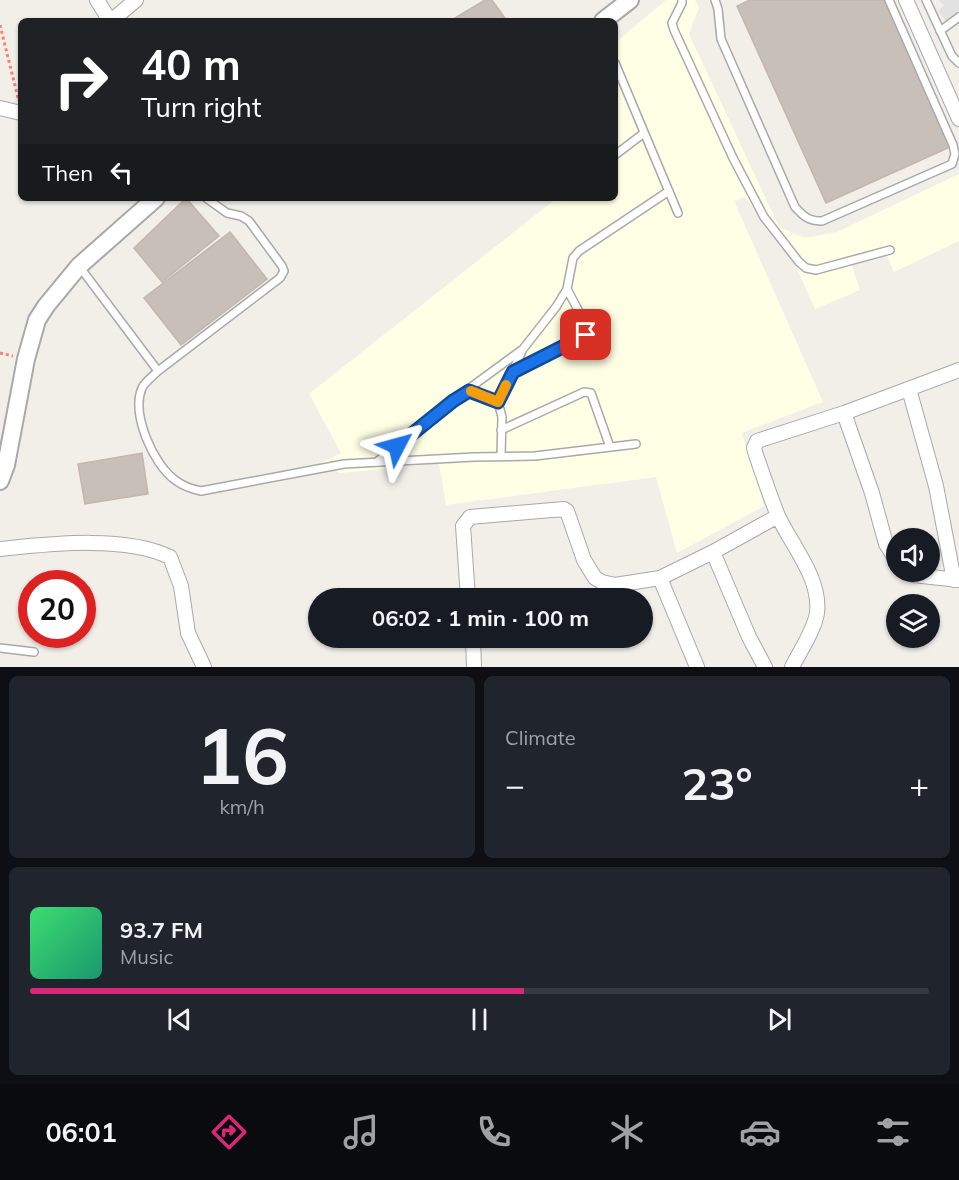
<!DOCTYPE html>
<html lang="en">
<head>
<meta charset="utf-8">
<style>
	:root { --surface:#171b24; --page:#20242c; --text:#f1f3f6; --muted:#9ea1a6; --line:#363941; --accent:#db2777 }
	body { margin:0; font-family:Mulish,sans-serif; background:var(--page); color:var(--text); height:100vh; display:flex; flex-direction:column; font-size:22px; white-space:nowrap }
	* { box-sizing:border-box; margin:0 }
	p { font-size:20px; color:var(--muted) }
	.icon { flex:none; width:33px; height:33px; fill:none; stroke:currentColor; stroke-width:2; stroke-linecap:round; stroke-linejoin:round }
	.map { position:relative; height:667px; overflow:hidden }
	.sheet { display:flex; flex-direction:column; gap:9px; padding:9px; background:#0d0f14; flex:1 }
	.sheet>* { flex:none }
	.hud { position:absolute; left:18px; top:18px; width:600px; height:183px; border-radius:9px; box-shadow:0 2px 4px #0004; background:#202124; color:#fff; overflow:hidden }
	.controls { position:absolute; left:886px; top:528px; display:grid; gap:12px }
	.controls a { display:grid; place-items:center; width:54px; height:54px; border-radius:50%; background:var(--surface); box-shadow:0 2px 4px #0004; font-size:30px }
	.speed { position:absolute; left:18px; top:570px; display:flex; gap:12px; font-size:30px; font-weight:700; text-align:center }
	.speed>* { display:grid; place-content:center; width:78px; height:78px; border-radius:50%; background:var(--surface); box-shadow:0 2px 4px #0004; line-height:1 }
	.speed .limit { border:9px solid #d22; background:#fff; color:#111 }
	.pin { position:absolute; display:grid; place-items:center; width:51px; height:51px; color:#fff; margin:-26px; border-radius:12px; box-shadow:0 3px 9px #0006 }
	.me { position:absolute; width:66px; margin:-33px; rotate:51deg; stroke-linejoin:round; filter:drop-shadow(0 0 4px #0008) }
	.turn { display:flex; align-items:center; gap:21px; height:126px; padding:0 24px; font-size:27px }
	.turn .icon { width:78px; height:78px; stroke-width:2.5 }
	.turn b { display:block; font-size:42px; line-height:51px }
	.then { display:flex; align-items:center; height:57px; padding:0 24px; background:#0003; gap:12px; font-size:22px }
	.big { font-size:45px; font-weight:700; line-height:1.1 }
	.sheet .widget { flex:1; display:flex; flex-direction:column; justify-content:center; gap:9px; min-width:0; padding:0 21px; border-radius:9px; background:var(--page) }
	.sheet .dial { align-items:center; gap:0 }
	.dial b { font-size:78px; line-height:1 }
	.song { display:flex; align-items:center; gap:18px }
	.cover { width:72px; height:72px; border-radius:9px; background:linear-gradient(135deg,hsl(140 70% 55%),hsl(160 70% 35%)) }
	.played { height:6px; border-radius:3px; background:linear-gradient(90deg,var(--accent) 55%,var(--line) 55%) }
	.keys { display:flex; justify-content:space-around; direction:ltr }
	.heat { display:flex; justify-content:space-between; align-items:center; font-size:33px; direction:ltr }
	.sheet .tiles { flex:1; display:grid; gap:9px; grid-template-columns:1fr 1fr }
	.widget:last-child { grid-column:span 2 }
	.trip { position:absolute; left:308px; top:588px; width:345px; height:60px; border-radius:30px; background:var(--surface); box-shadow:0 2px 4px #0004; font-weight:700; line-height:60px; text-align:center }
	.tabs { display:flex; height:96px; justify-content:space-around; align-items:center; background:#090b0e; color:var(--muted) }
	.tabs .icon { width:42px; height:42px }
	.tabs .active { color:var(--accent) }
	.tabs b { font-size:27px; color:var(--text) }
	.map>svg:first-child { display:block }
	.education { fill:#ffffe5 }
	.parking { fill:#e2e2e2 }
	.building { fill:#c7bfb8; stroke:#c4b6ab; stroke-width:1.5 }
	.lines { fill:none; stroke-linecap:round; stroke-linejoin:round }
	.service-casing { stroke:#a9a9a9; stroke-width:10 }
	.minor-casing { stroke:#a9a9a9; stroke-width:16 }
	.tertiary-casing { stroke:#a9a9a9; stroke-width:20 }
	.path { stroke:#fa8072; stroke-width:3; stroke-dasharray:3 3; stroke-linecap:butt }
	.service { stroke:#fff; stroke-width:7 }
	.minor { stroke:#fff; stroke-width:14 }
	.tertiary { stroke:#fff; stroke-width:16 }
	.route-casing { stroke:#114b97; stroke-width:15 }
	.route { stroke:#1a73e8; stroke-width:10 }
	.slow { stroke:#f59e0b; stroke-width:10 }
</style>
</head>
<body>
<div class="map">
<svg width="959" height="667" viewBox="0 0 959 667">
	<rect width="100%" height="100%" fill="#f2efe9"/>
	<path class="education" d="M666,0H695L699,8L689,34L779,227L805,238L837,232L959,174V241L894,272L886,254L851,263L860,290L815,309L794,262L745,197L734,201L823,402L742,433L764,506L677,553L656,477L446,505L439,463L340,473L319,464L341,453L309,394L557,198H615V43Z"/>
	<path class="parking" d="M939,0H959V11L946,21L938,11L944,6Z"/>
	<path class="building" d="M485,0H492L507,21H450Z
		M750,0H887L952,146L826,203L737,6Z
		M186,198L219,236L162,282L134,248Z
		M230,232L267,279L181,345L144,298Z
		M142,453L148,494L85,504L78,464Z"/>
	<g class="lines">
		<g class="service-casing">
			<path id="service" d="M682,0V3L672,23L674,30L733,158L764,217L799,262L806,268L816,270L890,250
				M715,0L718,9L721,39L795,207C804,217 809,221 822,221L952,164L955,154L953,145L889,0
				M926,0L952,56L959,63
				M940,31L959,17
				M615,63L678,213
				M615,155L644,133
				M206,198L227,213L241,216L249,221L282,266L284,271L280,278L158,371C153,376 145,382 142,388C131,414 153,464 175,480C183,486 191,489 201,491L344,464L474,457L535,456L636,444
				M79,266L158,371
				M513,372L586,335V325L567,289
				M469,391L498,402
				M501,430L584,392L591,393L610,447
				M501,456L502,417L498,402L522,351
				M378,461L452,401L523,349L556,307L567,289L573,258L579,251L669,191
				M0,648L34,652"/>
		</g>
		<g class="minor-casing">
			<path id="minor" d="M97,0L110,21
				M906,0L959,119
				M111,21L136,0
				M0,108L21,113
				M909,389L936,486L954,580
				M844,413L872,493L886,544L897,561
				M0,549C49,544 125,535 170,557L181,586L188,633L204,667
				M713,552L749,637L765,667
				M908,572L913,575L959,580
				M660,578L697,667
				M468,598L463,526L470,517L564,509L567,511L584,560L595,578L602,582L615,585L660,578L713,552L778,516
				M473,638L474,667
				M792,667C800,651 814,631 817,613C821,578 792,546 778,516C770,496 763,475 756,455L754,448L757,441L844,413L959,370"/>
		</g>
		<g class="tertiary-casing">
			<path id="tertiary" d="M603,21L630,0
				M0,481L6,465L26,359L37,320L46,306L79,266L156,198"/>
		</g>
		<path class="path" d="M0,25L18,98
			M0,353L13,356"/>
		<use href="#service" class="service"/>
		<use href="#minor" class="minor"/>
		<use href="#tertiary" class="tertiary"/>
	</g>
	<g class="lines">
		<g class="route-casing">
			<path id="route" d="M397,446L453,401L469,391L498,402L513,372L586,335"/>
		</g>
		<use href="#route" class="route"/>
		<path class="slow" d="M471,391L498,402L506,385"/>
	</g>
</svg>
<div class="controls">
<a><svg class="icon" aria-label="sound" viewBox="0 0 24 24"><path d="M4 9h4l5-4v14l-5-4H4zM17 9q2 3 0 6"/></svg></a>
<a><svg class="icon" aria-label="layers" viewBox="0 0 24 24"><path d="M12 4l9 5-9 5-9-5zM3 14l9 5 9-5"/></svg></a>
</div>
<div class="speed"><div class="limit">20</div></div>
<div class="pin" style="left:586px;top:335px;background:#d93025"><svg class="icon" aria-label="arrive" viewBox="0 0 24 24"><path d="M6 21V4h12l-3 4 3 4H6"/></svg></div>
<svg class="me" style="left:397px;top:446px" viewBox="-20 -20 40 40"><path d="M0-17L14 15 0 8-14 15z" fill="#1a73e8" stroke="#fff" stroke-width="4"/></svg>
<div class="trip">06:02 · 1 min · 100 m</div>
<div class="hud">
<div class="turn"><svg class="icon" aria-label="right" viewBox="0 0 24 24"><path d="M7 20v-9h11M14 6l5 5-5 5"/></svg><div><b>40 m</b>Turn right</div></div>
<div class="then">Then<svg class="icon" aria-label="left" viewBox="0 0 24 24"><path d="M17 20v-9H6M10 6l-5 5 5 5"/></svg></div>
</div>
</div>
<section class="sheet">
<div class="tiles">
<div class="widget dial"><b>16</b><p>km/h</p></div>
<div class="widget"><p>Climate</p>
<div class="heat"><a>−</a><b class="big">23°</b><a>+</a></div>
</div>
<div class="widget">
<div class="song"><i class="cover"></i><div><b>93.7 FM</b><p>Music</p></div></div>
<div class="played"></div>
<div class="keys"><svg class="icon" aria-label="previous" viewBox="0 0 24 24"><path d="M18 5L8 12l10 7zM5 5v14"/></svg><svg class="icon" aria-label="pause" viewBox="0 0 24 24"><path d="M8 5v14M16 5v14"/></svg><svg class="icon" aria-label="next" viewBox="0 0 24 24"><path d="M6 5l10 7-10 7zM19 5v14"/></svg></div>
</div>
</div>
</section>
<nav class="tabs">
<b>06:01</b>
<svg class="icon active" aria-label="directions" viewBox="0 0 24 24"><path d="M12 3l9 9-9 9-9-9zM9 14v-3h6M13 9l2 2-2 2"/></svg>
<svg class="icon" aria-label="music" viewBox="0 0 24 24"><path d="M9 18V5l10-2v13"/><circle cx="6" cy="18" r="3"/><circle cx="16" cy="16" r="3"/></svg>
<svg class="icon" aria-label="phone" viewBox="0 0 24 24"><path d="M5 4h4l2 5-3 2q2 4 5 5l2-3 5 2v4C11 20 4 13 5 4z"/></svg>
<svg class="icon" aria-label="climate" viewBox="0 0 24 24"><path d="M12 3v18M4 7l16 10M4 17L20 7"/></svg>
<svg class="icon" aria-label="car" viewBox="0 0 24 24"><path d="M5 17H2v-5l4-1 3-4h7l3 4 3 1v5h-3M9 17h6M6 11h13"/><circle cx="7" cy="17" r="2"/><circle cx="17" cy="17" r="2"/></svg>
<svg class="icon" aria-label="filters" viewBox="0 0 24 24"><path d="M4 7h16M4 17h16"/><circle cx="9" cy="7" r="2"/><circle cx="15" cy="17" r="2"/></svg>
</nav>
</body>
</html>
